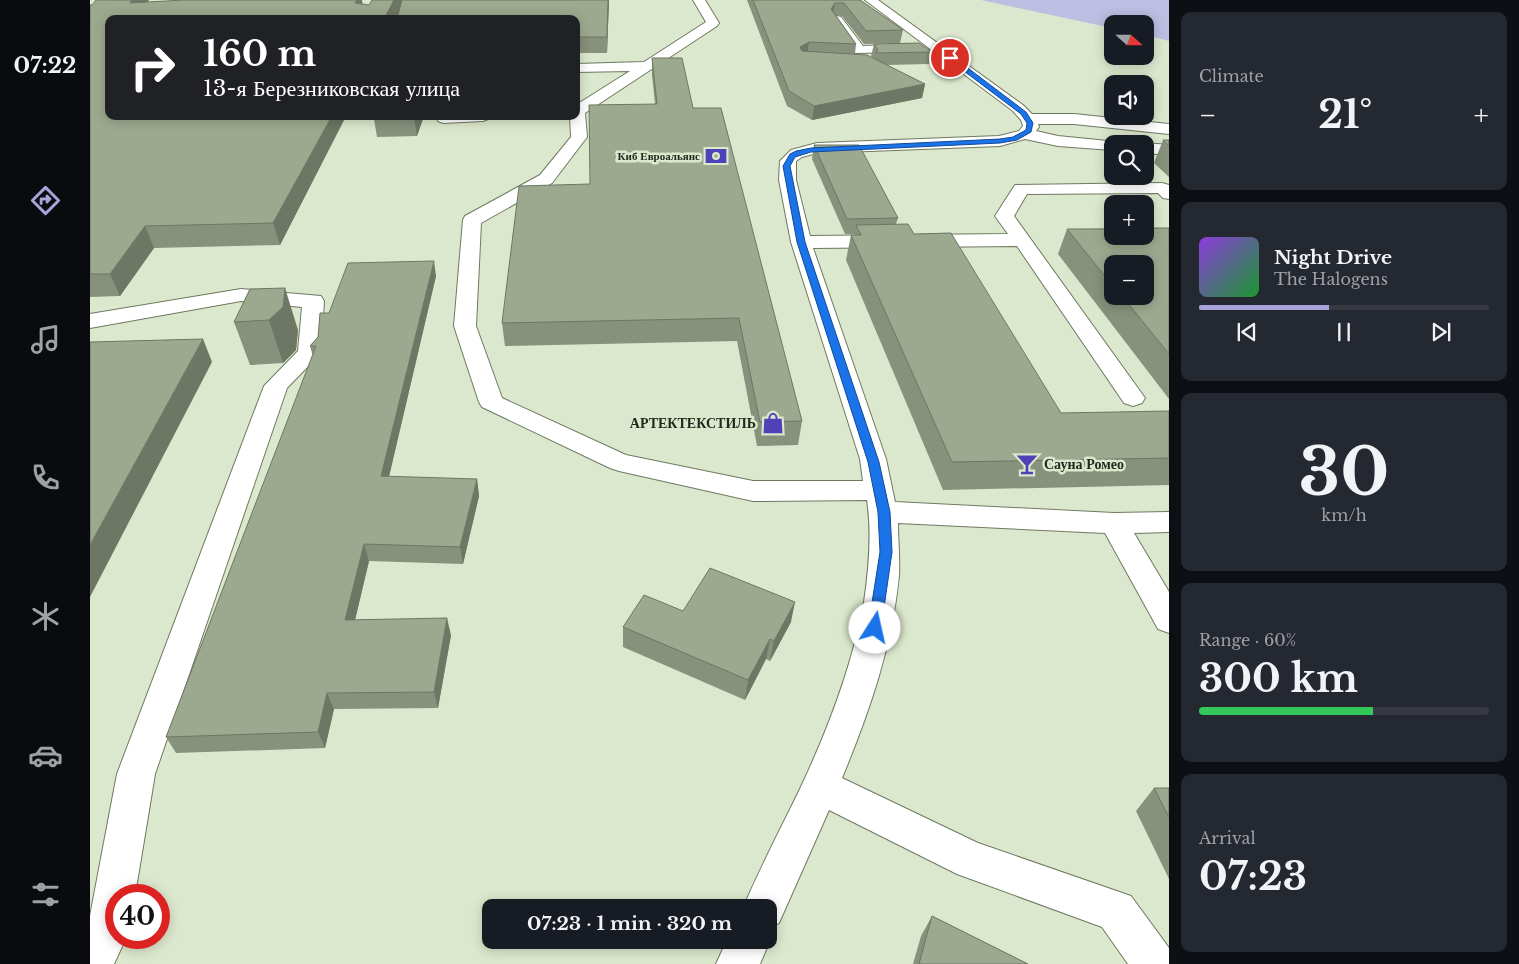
<!DOCTYPE html>
<html lang="en">
<head>
<meta charset="utf-8">
<style>
	:root { --surface:#171b24; --page:#242831; --text:#f1f3f6; --muted:#9ea1a6; --line:#363941; --accent:#a9a3da }
	body { margin:0; font-family:"Libre Baskerville",serif; background:var(--page); color:var(--text); height:100vh; display:flex; flex-direction:column; font-size:19px; white-space:nowrap }
	* { box-sizing:border-box; margin:0 }
	p { font-size:16px; color:var(--muted) }
	.icon { flex:none; width:28px; height:28px; fill:none; stroke:currentColor; stroke-width:2; stroke-linecap:round; stroke-linejoin:round }
	.map { position:relative; flex:1; overflow:hidden }
	.side { display:flex; flex-direction:column; gap:12px; padding:12px; background:#0d0f14; width:350px }
	.side>* { flex:none }
	.guide { position:absolute; left:15px; top:15px; width:475px; height:105px; border-radius:10px; box-shadow:0 2px 12px #0003; background:#202124; color:#fff; overflow:hidden }
	.needle { width:32px; rotate:111deg }
	.fabs { position:absolute; left:1014px; top:15px; display:grid; gap:10px }
	.fabs a { display:grid; place-items:center; width:50px; height:50px; border-radius:10px; background:var(--surface); box-shadow:0 2px 12px #0003; font-size:25px }
	.speed { position:absolute; left:15px; top:884px; display:flex; gap:10px; font-size:25px; font-weight:700; text-align:center }
	.speed>* { display:grid; place-content:center; width:65px; height:65px; border-radius:50%; background:var(--surface); box-shadow:0 2px 12px #0003; line-height:1 }
	.speed .limit { border:8px solid #d22; background:#fff; color:#111 }
	.pin { position:absolute; display:grid; place-items:center; width:42px; height:42px; color:#fff; margin:-21px; border:2px solid #fff; border-radius:50%; box-shadow:0 1px 5px #0007 }
	.me { position:absolute; width:55px; margin:-28px; rotate:10deg; stroke-linejoin:round; filter:drop-shadow(0 0 4px #0008) }
	.turn { display:flex; align-items:center; gap:18px; height:105px; padding:0 15px; font-size:22px }
	.turn .icon { width:65px; height:65px; stroke-width:2.5 }
	.turn b { display:block; font-size:35px; line-height:42px }
	.big { font-size:38px; font-weight:800; line-height:1.1 }
	.side .widget { flex:1; display:flex; flex-direction:column; justify-content:center; gap:8px; min-width:0; padding:0 18px; border-radius:10px; background:var(--page) }
	.side .dial { align-items:center; gap:0 }
	.dial b { font-size:65px; line-height:1 }
	.song { display:flex; align-items:center; gap:15px }
	.cover { width:60px; height:60px; border-radius:8px; background:linear-gradient(135deg,hsl(270 70% 55%),hsl(130 70% 35%)) }
	.played { height:5px; border-radius:2px; background:linear-gradient(90deg,var(--accent) 45%,var(--line) 45%) }
	.keys { display:flex; justify-content:space-around; direction:ltr }
	.heat { display:flex; justify-content:space-between; align-items:center; font-size:28px; direction:ltr }
	.charge { height:8px; border-radius:4px; background:linear-gradient(90deg,#34c759 60%,var(--line) 0) }
	.trip { position:absolute; left:392px; top:899px; width:295px; height:50px; border-radius:10px; background:var(--surface); box-shadow:0 2px 12px #0003; font-weight:800; line-height:50px; text-align:center }
	main { display:flex; flex:1; min-height:0 }
	.menu { display:flex; flex-direction:column; width:90px; justify-content:space-around; align-items:center; background:#090b0e; color:var(--muted) }
	.menu .icon { width:35px; height:35px }
	.menu .on { color:var(--accent) }
	.menu b { font-size:22px; color:var(--text) }
	.map>svg:first-child { display:block }
	.green { fill:#bcbee2 }
	.lines { fill:none; stroke-linecap:round; stroke-linejoin:round }
	.minor-casing { stroke:#6e7961; stroke-width:2 }
	.minor { fill:#fff; fill-rule:evenodd }
	.wall { fill:#87917b; fill-rule:evenodd }
	.shaded-wall { fill:#6e7664 }
	.building { fill:#9da98f; stroke:#6e7664 }
	.route { fill:#1a73e8; stroke:#114b97 }
	.labels { text-anchor:middle; dominant-baseline:central; stroke-width:5; stroke-linejoin:round; paint-order:stroke }
	.far-poi-label { font-size:11px; font-weight:bold; fill:#24281e; stroke:#dce8cd; text-anchor:end }
	.poi-label { font-size:14px; font-weight:bold; fill:#24281e; stroke:#dce8cd; text-anchor:end }
</style>
</head>
<body>
<main>
<nav class="menu">
<b>07:22</b>
<svg class="icon on" aria-label="directions" viewBox="0 0 24 24"><path d="M12 3l9 9-9 9-9-9zM9 14v-3h6M13 9l2 2-2 2"/></svg>
<svg class="icon" aria-label="music" viewBox="0 0 24 24"><path d="M9 18V5l10-2v13"/><circle cx="6" cy="18" r="3"/><circle cx="16" cy="16" r="3"/></svg>
<svg class="icon" aria-label="phone" viewBox="0 0 24 24"><path d="M5 4h4l2 5-3 2q2 4 5 5l2-3 5 2v4C11 20 4 13 5 4z"/></svg>
<svg class="icon" aria-label="climate" viewBox="0 0 24 24"><path d="M12 3v18M4 7l16 10M4 17L20 7"/></svg>
<svg class="icon" aria-label="car" viewBox="0 0 24 24"><path d="M5 17H2v-5l4-1 3-4h7l3 4 3 1v5h-3M9 17h6M6 11h13"/><circle cx="7" cy="17" r="2"/><circle cx="17" cy="17" r="2"/></svg>
<svg class="icon" aria-label="filters" viewBox="0 0 24 24"><path d="M4 7h16M4 17h16"/><circle cx="9" cy="7" r="2"/><circle cx="15" cy="17" r="2"/></svg>
</nav>
<div class="map">
<svg width="1079" height="964" viewBox="0 0 1079 964">
	<rect width="100%" height="100%" fill="#dce8cd"/>
	<path class="green" d="M891,0H1079V41L1055,35V24H1022V28Z"/>
	<g class="lines">
		<g class="minor-casing">
			<path id="minor" d="M603,0H615L629,23L627,26L495,113L497,137L462,183L391,223L386,326L412,398L536,455L663,481H773L770,459L701,242L689,180L690,161L701,150L727,143L909,136L929,131L933,126L931,120L923,111L775,0H788L933,105L942,114H984L1079,124V134L984,124H948L949,127L946,131L968,136L1028,142L1029,144H1022V150L968,146L935,139L910,146L727,153L712,157L706,161V180L720,236L918,234L905,216L925,185L1072,183L1079,185V199L1073,198L1068,193L937,194L924,216L1055,398L1052,403L1043,406L1034,403L927,246L723,248L796,459L805,502L1024,513L1079,512V532L1044,533L1079,592V633L1068,629L1015,533L808,523C808,540 810,559 809,576C802,647 779,713 752,778L888,843L1041,896L1079,948V964H1038L1012,927L867,874L739,810L689,923L679,927V908H653C670,868 690,830 709,791C737,732 762,667 774,602C779,568 782,533 777,500L663,501L529,471L520,468L392,407L389,402L364,326L373,220L375,216L450,175L481,137L480,116H486V105L540,71L486,72V64L554,62L616,22Z
				M747,16L751,17L773,46L820,44L827,48L820,52L764,53L741,20Z
				M346,116H401L398,119L393,121L353,123L348,121Z
				M1055,143L1079,145V155L1055,153V144H1052Z
				M151,289L231,296L234,301L231,353L197,388L65,774L45,895H26V938H36L24,964H0V916L27,774L174,386L208,351L212,307L151,301L0,328V314Z
				M679,936L680,940L670,964H626L637,940H679Z"/>
		</g>
		<use href="#minor" class="minor"/>
	</g>
	<path class="wall" d="M59,0L58,2L94,0H272V4L279,5L282,0H519L517,53H486V19L309,13L190,245L64,248L30,296L0,297V5Z
		M657,0H770L813,30L810,43L774,44L752,16L746,15L766,44L765,54L783,58L781,56L784,44L842,52L839,64L796,65L835,84L832,98L722,120L697,106Z
		M562,58L603,108L712,421L708,445L667,446L647,341L415,346L412,323L500,184L565,104L562,75Z
		M285,116H334L327,136L287,137L284,119Z
		M1073,140H1079V177L1064,163Z
		M724,145L808,218L806,224L824,234L971,413L1079,411V485L853,490L756,260L761,235H764V234H755L722,159Z
		M1079,228V399L968,254L977,229ZM1022,264L1055,296H1022Z
		M346,276L299,477L387,479L389,496L373,564L279,561L265,620L361,635L348,708L244,709L235,748L86,753L76,737L223,356L220,346L228,337L239,313Z
		M160,289L208,330L206,350L193,363L160,365L144,322Z
		M593,611L701,622L680,661L676,659L655,700L533,647V627Z
		M1064,788H1079V879L1046,811Z
		M842,916L938,964H823L831,936Z"/>
	<path class="shaded-wall" d="M42,0H59L46,19L40,3Z
		M267,0H272L273,7L265,3Z
		M304,0H312L313,5L306,19H294Z
		M518,0H519L517,53V37Z
		M745,3L743,15L741,9Z
		M719,42L717,55L708,61L710,47Z
		M835,84L832,98L722,120L724,106Z
		M242,116H256L190,245L183,223Z
		M325,116H334L327,136L324,118Z
		M55,226L64,248L30,296L20,274Z
		M344,261L346,276L295,493L291,476Z
		M195,288L208,330L206,350L193,363L179,320Z
		M113,339L122,362L0,597V545Z
		M387,479L389,496L373,564L370,547Z
		M274,544L279,561L261,637L255,620Z
		M705,602L701,622L680,661L684,641Z
		M357,618L361,635L348,708L344,692Z
		M680,639L676,659L655,700L658,680Z
		M237,693L244,709L235,748L228,732Z"/>
	<path class="building" d="M6,0H42L40,3L94,0H267L265,3L279,5L282,0H304L294,19H19V116H242L183,223L55,226L20,274H0V5H2Z
		M312,0H518L517,37H486V19H307Z
		M663,0H770L813,30L776,31L754,3H745L741,9L766,44L719,42L710,47L712,51L777,55L835,84L724,106L699,91Z
		M829,43L842,52L786,53L788,50L784,44Z
		M562,58H592L603,108H631L712,421L670,422L649,318L412,323L429,186L500,184L499,105L567,104Z
		M285,116H325L324,118L284,119Z
		M1073,140H1079V146Z
		M724,145H769L808,218L757,219Z
		M818,224L824,234L861,233L971,413L1079,411V458L862,462L761,235H771L766,225Z
		M1055,228H1079V354L1032,296H1055V264H1022V285L977,229H1022V236H1055Z
		M344,261L291,476L387,479L370,547L274,544L255,620L357,618L344,692L237,693L228,732L76,737L226,346H220L228,337L230,313H239L258,263Z
		M195,288L193,307L179,320L144,322L160,289Z
		M113,339L0,545V342Z
		M620,568L705,602L684,641L680,639L658,680L533,627L554,595L593,611Z
		M1064,788H1079V817Z
		M842,916L938,964H829Z"/>
	<path class="route" d="M858,56H862L936,112L943,123L941,132L927,140L910,143L721,152L705,157L700,166L715,242L789,462L800,512L802,552L791,628L789,631L785,633L780,631L778,628L790,552L788,512L778,462L707,242L693,166L700,154L706,151L721,148L910,139L923,137L936,130L937,123L931,114L858,59Z"/>
	<defs>
		<g id="bank-bare" transform="scale(1.725)"><path d="M-6-4H6V4H-6ZM0-2.3a2.3 2.3 0 1 0 0 4.6a2.3 2.3 0 1 0 0-4.6Z" fill="#5041b8" stroke="#dce8cd" stroke-width="2.5" paint-order="stroke"/></g>
		<g id="shop-bare" transform="scale(1.725)"><path d="M-5-2.5h2.3a2.7 3.5 0 0 1 5.4 0H5L5.5 6h-11ZM-1.5-2.5h3a1.5 2.3 0 0 0-3 0Z" fill="#5041b8" stroke="#dce8cd" stroke-width="2.5" paint-order="stroke"/></g>
		<g id="bar-bare" transform="scale(1.725)"><path d="M-6-5H6L.8 .8V4.5H3.5V6h-7V4.5H-.8V.8Z" fill="#5041b8" stroke="#dce8cd" stroke-width="2.5" paint-order="stroke"/></g>
	</defs>
	<g fill-rule="evenodd">
		<use href="#bank-bare" x="626" y="156"/>
		<use href="#shop-bare" x="683" y="423"/>
		<use href="#bar-bare" x="937" y="464"/>
	</g>
	<g class="labels">
		<g class="far-poi-label">
			<text x="610" y="156">Киб Евроальянс</text>
		</g>
		<g class="poi-label">
			<text x="666" y="423">АРТЕКТЕКСТИЛЬ</text>
			<text x="954" y="464" text-anchor="start">Сауна Ромео</text>
		</g>
	</g>
</svg>
<div class="fabs">
<a><svg class="needle" viewBox="-14 -14 28 28"><path d="M0-13l5 13h-10z" fill="#e53935"/><path d="M0 13l5-13h-10z" fill="#9ea1a6"/></svg></a>
<a><svg class="icon" aria-label="sound" viewBox="0 0 24 24"><path d="M4 9h4l5-4v14l-5-4H4zM17 9q2 3 0 6"/></svg></a>
<a><svg class="icon" aria-label="search" viewBox="0 0 24 24"><circle cx="10" cy="10" r="6"/><path d="M15 15l6 6"/></svg></a>
<a>+</a>
<a>−</a>
</div>
<div class="speed"><div class="limit">40</div></div>
<div class="pin" style="left:860px;top:58px;background:#d93025"><svg class="icon" aria-label="arrive" viewBox="0 0 24 24"><path d="M6 21V4h12l-3 4 3 4H6"/></svg></div>
<svg class="me" style="left:785px;top:628px" viewBox="-20 -20 40 40"><circle r="19" fill="#fff"/><path d="M0-13L10 11 0 6-10 11z" fill="#1a73e8"/></svg>
<div class="trip">07:23 · 1 min · 320 m</div>
<div class="guide">
<div class="turn"><svg class="icon" aria-label="right" viewBox="0 0 24 24"><path d="M7 20v-9h11M14 6l5 5-5 5"/></svg><div><b>160 m</b>13-я Березниковская улица</div></div>
</div>
</div>
<section class="side">
<div class="widget"><p>Climate</p>
<div class="heat"><a>−</a><b class="big">21°</b><a>+</a></div>
</div>
<div class="widget">
<div class="song"><i class="cover"></i><div><b>Night Drive</b><p>The Halogens</p></div></div>
<div class="played"></div>
<div class="keys"><svg class="icon" aria-label="previous" viewBox="0 0 24 24"><path d="M18 5L8 12l10 7zM5 5v14"/></svg><svg class="icon" aria-label="pause" viewBox="0 0 24 24"><path d="M8 5v14M16 5v14"/></svg><svg class="icon" aria-label="next" viewBox="0 0 24 24"><path d="M6 5l10 7-10 7zM19 5v14"/></svg></div>
</div>
<div class="widget dial"><b>30</b><p>km/h</p></div>
<div class="widget"><p>Range · 60%</p><b class="big">300 km</b><div class="charge"></div></div>
<div class="widget"><p>Arrival</p><b class="big">07:23</b></div>
</section>
</main>
</body>
</html>
